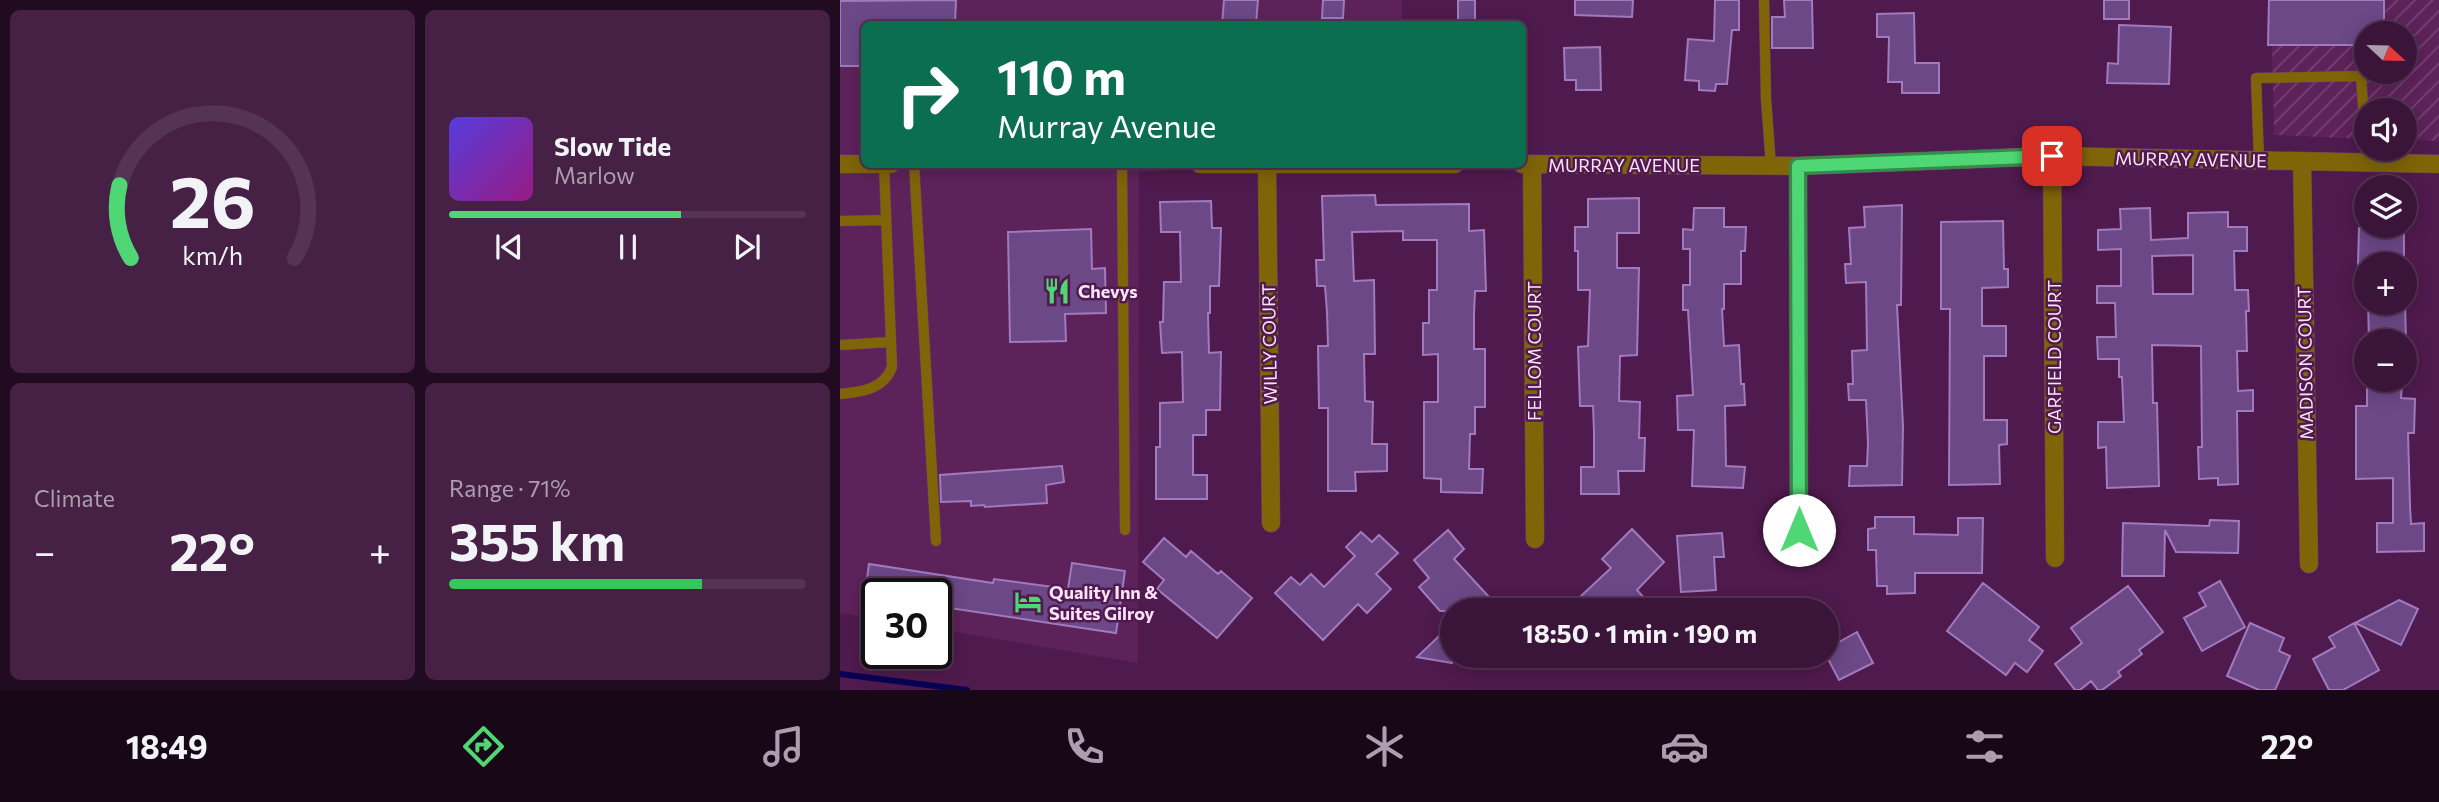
<!DOCTYPE html>
<html lang="en">
<head>
<meta charset="utf-8">
<style>
	:root { --surface:#3b143a; --page:#462145; --text:#f1f3f6; --muted:#ac9eaf; --line:#543354; --accent:#4fd675 }
	body { margin:0; font-family:Commissioner,sans-serif; background:var(--page); color:var(--text); height:100vh; display:flex; flex-direction:column; font-size:26px; white-space:nowrap }
	* { box-sizing:border-box; margin:0 }
	p { font-size:23px; color:var(--muted) }
	.icon { flex:none; width:38px; height:38px; fill:none; stroke:currentColor; stroke-width:2; stroke-linecap:round; stroke-linejoin:round }
	.map { position:relative; flex:1; overflow:hidden }
	.panel { display:flex; flex-direction:column; gap:10px; padding:10px; background:#200b20; width:840px }
	.panel>* { flex:none }
	.hud { position:absolute; left:21px; top:21px; width:665px; height:147px; border-radius:10px; box-shadow:0 4px 18px #0003,0 0 0 2px var(--line); background:#0b6e4f; color:#fff; overflow:hidden }
	.needle { width:46px; rotate:112deg }
	.tools { position:absolute; left:1514px; top:21px; display:grid; gap:14px }
	.tools a { display:grid; place-items:center; width:63px; height:63px; border-radius:50%; background:var(--surface); box-shadow:0 4px 18px #0003,0 0 0 2px var(--line); font-size:35px }
	.speed { position:absolute; left:21px; top:578px; display:flex; gap:14px; font-size:35px; font-weight:700; text-align:center }
	.speed>* { display:grid; place-content:center; width:91px; height:91px; border-radius:50%; background:var(--surface); box-shadow:0 4px 18px #0003,0 0 0 2px var(--line); line-height:1 }
	.speed .limit { border:4px solid #111; border-radius:10px; background:#fff; color:#111 }
	.pin { position:absolute; display:grid; place-items:center; width:60px; height:60px; color:#fff; margin:-30px; border-radius:14px; box-shadow:0 4px 10px #0006 }
	.me { position:absolute; width:77px; margin:-38px; rotate:0deg; stroke-linejoin:round; filter:drop-shadow(0 0 5px #0008) }
	.turn { display:flex; align-items:center; gap:24px; height:147px; padding:0 21px; font-size:32px }
	.turn .icon { width:91px; height:91px; stroke-width:2.5 }
	.turn b { display:block; font-size:49px; line-height:60px }
	.big { font-size:52px; font-weight:700; line-height:1.1 }
	.panel .widget { flex:1; display:flex; flex-direction:column; justify-content:center; gap:10px; min-width:0; padding:0 24px; border-radius:10px; background:var(--page) }
	.panel .dial { align-items:center; gap:0 }
	.dial svg { height:182px; overflow:visible; fill:none; stroke:var(--line); stroke-width:7; stroke-linecap:round; text-anchor:middle }
	.dial text { fill:var(--text); stroke:none }
	.song { display:flex; align-items:center; gap:21px }
	.cover { width:84px; height:84px; border-radius:10px; background:linear-gradient(135deg,hsl(250 70% 55%),hsl(310 70% 35%)) }
	.played { height:7px; border-radius:4px; background:linear-gradient(90deg,var(--accent) 65%,var(--line) 65%) }
	.keys { display:flex; justify-content:space-around; direction:ltr }
	.heat { display:flex; justify-content:space-between; align-items:center; font-size:38px; direction:ltr }
	.charge { height:10px; border-radius:5px; background:linear-gradient(90deg,#34c759 71%,var(--line) 0) }
	.panel .tiles { flex:1; display:grid; gap:10px; grid-template-columns:repeat(2,1fr) }
	.trip { position:absolute; left:600px; top:598px; width:399px; height:70px; border-radius:35px; background:var(--surface); box-shadow:0 4px 18px #0003,0 0 0 2px var(--line); font-weight:700; line-height:70px; text-align:center }
	.tabs { display:flex; height:112px; justify-content:space-around; align-items:center; background:#180817; color:var(--muted) }
	.tabs .icon { width:49px; height:49px }
	.tabs .selected { color:var(--accent) }
	.tabs b { font-size:32px; color:var(--text) }
	main { display:flex; flex:1; min-height:0 }
	.map>svg:first-child { display:block }
	.built { fill:#5d225a }
	.industrial { fill:url(#industrial-furrows); fill-rule:evenodd }
	.lines { fill:none; stroke-linecap:round; stroke-linejoin:round }
	.stream { stroke:#080255; stroke-width:6 }
	.building { fill:#6c4887; stroke:#a07abd; stroke-width:2; fill-rule:evenodd }
	.service-casing { stroke:#6b3a69; stroke-width:11 }
	.minor-casing { stroke:#6b3a69; stroke-width:19 }
	.service { stroke:#7f6408; stroke-width:10 }
	.minor { stroke:#7f6408; stroke-width:18 }
	.route-casing { stroke:#338b4c; stroke-width:18 }
	.route { stroke:#4fd675; stroke-width:12 }
	.labels { text-anchor:middle; dominant-baseline:central; stroke-width:5; stroke-linejoin:round; paint-order:stroke }
	.street-label { font-size:18px; fill:#fce1f9; stroke:#4f1a4d }
	.poi-label { font-size:18px; font-weight:bold; fill:#fce1f9; stroke:#4f1a4d; text-anchor:start }
</style>
</head>
<body>
<main>
<section class="panel">
<div class="tiles">
<div class="widget dial"><svg viewBox="0 0 100 80">
<path d="M14 69A42 42 0 1 1 86 69"/>
<path d="M14 69A42 42 0 0 1 9 37" stroke="#4fd675"/>
<text x="50" y="56" font-size="32" font-weight="700">26</text>
<text x="50" y="72" font-size="11">km/h</text>
</svg></div>
<div class="widget">
<div class="song"><i class="cover"></i><div><b>Slow Tide</b><p>Marlow</p></div></div>
<div class="played"></div>
<div class="keys"><svg class="icon" aria-label="previous" viewBox="0 0 24 24"><path d="M18 5L8 12l10 7zM5 5v14"/></svg><svg class="icon" aria-label="pause" viewBox="0 0 24 24"><path d="M8 5v14M16 5v14"/></svg><svg class="icon" aria-label="next" viewBox="0 0 24 24"><path d="M6 5l10 7-10 7zM19 5v14"/></svg></div>
</div>
<div class="widget"><p>Climate</p>
<div class="heat"><a>−</a><b class="big">22°</b><a>+</a></div>
</div>
<div class="widget"><p>Range · 71%</p><b class="big">355 km</b><div class="charge"></div></div>
</div>
</section>
<div class="map">
<svg width="1599" height="690" viewBox="0 0 1599 690">
	<defs>
		<pattern id="industrial-furrows" width="10" height="10" patternUnits="userSpaceOnUse" patternTransform="scale(1.75)"><rect width="10" height="10" fill="#5d225a"/><path d="M-1 1l2-2M0 10L10 0M9 11l2-2" fill="none" stroke="#754272"/></pattern>
	</defs>
	<rect width="100%" height="100%" fill="#4f1a4d"/>
	<path class="built" d="M0,0H562V24H24V164L403,165L299,172L298,663L96,629V593H37V619L0,613Z"/>
	<path class="industrial" d="M1431,0H1599V141L1565,140L1564,110H1526V139L1434,135ZM1526,33H1564V72H1526Z"/>
	<g class="lines">
		<path class="stream" d="M0,674L127,690"/>
	</g>
	<path class="building" d="M116,0L115,24H24V66H0V1Z
		M384,0H418L416,24H382Z
		M483,0H504L503,18H482Z
		M618,0H635V24H618Z
		M735,0H793L792,17L735,15Z
		M875,0H899V30H892L887,84H876L875,91L859,90V81L845,80L848,39L874,41Z
		M944,0H972L973,48H932V17H945Z
		M1264,0H1289V19H1264Z
		M1429,0H1544V33H1526V45H1428Z
		M1074,13L1075,63H1099V93H1062V82H1048L1049,37H1037V14Z
		M1279,25L1331,27L1329,84L1267,83L1268,63L1278,64Z
		M760,47L761,90H736V80H725L724,48Z
		M535,195L536,205L629,204V231L644,230L646,291H635L634,314V349H645V407H635V434H630L629,469H643L642,493L601,492V479L584,478V402H598V354L583,355V323H589V290H597V240H563V231L512,232L514,281L534,280L535,354H524L525,401L533,402L532,444H547V471L515,472L516,491H488V408H479L478,346H488L487,312L485,286H477L476,260H484L482,196Z
		M799,198V233H777V268H799L797,355L780,356L779,401L800,402L799,438H805L804,471H778L779,494H741V467H754V432L753,406H740L738,347L748,346L750,290H738V251H735V227H748V199Z
		M371,201L372,228H381L379,286H370V313H368L369,353L381,352L380,410H366V435H353V475H367V499H316V447H320V403L343,402L342,352L322,353L320,322H323L324,282H341L340,232H321L320,202Z
		M1062,205L1061,305H1057L1063,426L1062,485L1009,486L1010,466H1027L1028,443L1026,400H1009L1008,384H1013L1012,351L1027,350L1026,282L1006,283L1005,264H1011L1009,228L1025,227L1024,207Z
		M854,208H884V227H906L905,251H901V284H884V309H882L884,346L899,345L901,384H904L905,405L885,406L886,466L905,467L903,488L852,486L854,430H838L837,396L853,395L848,310H843V285H850V249H843V229L853,230Z
		M1310,208L1311,240L1348,238V213L1388,212V227H1407V251H1394L1395,290H1408L1409,311H1406L1407,351H1397L1398,391L1413,390V411H1397L1398,484L1378,485V478L1359,479L1358,447H1362L1361,346L1312,345L1313,403H1317L1319,486L1267,488L1266,447L1258,448V422H1284L1282,377H1279V359H1258L1257,337H1276L1275,303H1257V286H1281V249L1258,250V230L1281,229L1280,209ZM1353,255V294H1313L1312,256Z
		M1163,221L1164,269H1168V287L1142,288V326H1166V356H1144V420H1167V444L1159,445L1160,484L1109,485L1110,309H1101V222Z
		M1530,226H1564V264H1518L1519,228Z
		M251,229L252,269L265,268L266,313L225,314L226,341L170,342L168,232Z
		M1528,303H1565L1566,341H1529Z
		M1527,383L1562,384L1561,398L1575,399L1574,433H1568L1570,506L1571,524L1584,523V551L1537,552V523H1553V478L1516,479V406H1527Z
		M222,466L224,482L206,485L207,503L145,507L144,505L131,506V501L101,502L100,475Z
		M1035,517H1074V534L1118,535V518H1143L1142,573H1075V593L1047,594V586H1037L1036,550H1028V529L1035,528Z
		M1370,520L1399,521L1398,553L1336,552L1325,530L1324,576H1282L1283,523L1369,526Z
		M792,529L824,562L797,590L806,600L796,611H725L771,568L762,559Z
		M608,530L624,549L614,559L662,611H600L579,587L589,578L574,560Z
		M521,532L532,542L539,535L558,553L536,574L551,589L527,613L518,604L483,640L435,593L451,577L460,585L471,574L484,587L515,556L506,547Z
		M882,533L884,557H874L876,590L841,592L837,536Z
		M324,538L346,557L351,551L378,574L381,571L412,598L377,638L317,589L324,580L303,562Z
		M232,563L285,571L276,633L96,606V593H25L29,564L153,583L154,579L228,589Z
		M1380,581L1405,627L1362,651L1344,618L1366,606L1359,593Z
		M1143,583L1199,627L1189,640L1203,651L1187,672L1175,663L1166,675L1107,631Z
		M1288,586L1323,632L1299,650L1302,654L1278,672L1281,676L1262,690H1258L1251,681L1240,690H1235L1215,664L1242,643L1231,628Z
		M1559,600L1578,609L1561,645L1515,623Z
		M987,619L999,642L1017,632L1033,663L999,680L987,657Z
		M612,623V663L577,657L596,639Z
		M1410,623L1444,638L1439,651L1450,656L1435,690H1419L1387,676Z
		M1514,623L1539,670L1503,690H1489L1473,659L1495,647L1489,637Z"/>
	<g class="lines">
		<g class="service-casing">
			<path id="service" d="M924,0L926,99L931,166
				M1419,161L1416,78L1521,76L1527,163
				M74,164L96,541
				M282,164L285,530
				M0,221L46,220
				M0,345L51,342
				M0,394C22,392 44,389 52,367L44,165"/>
		</g>
		<g class="minor-casing">
			<path id="minor" d="M1212,156L1215,558
				M1462,161L1469,564
				M0,164H51
				M360,164H615
				M682,164L958,166L1212,156L1599,164
				M692,164L695,539
				M427,165L431,523
				M958,166L959,558"/>
		</g>
		<use href="#service" class="service"/>
		<use href="#minor" class="minor"/>
	</g>
	<g class="lines">
		<g class="route-casing">
			<path id="route" d="M959,530L958,166L1212,156"/>
		</g>
		<use href="#route" class="route"/>
	</g>
	<defs>
		<g id="restaurant-bare" transform="scale(2.1)"><path d="M-5-6h1v4h1v-4h1v4h1v-4h1v5L-1.5 .5V6h-2V.5L-5-1ZM5-6V6H3V1.5H1.5Q1.5-4 5-6Z" fill="#4fd675" stroke="#4f1a4d" stroke-width="2.5" paint-order="stroke"/></g>
		<g id="hotel-bare" transform="scale(2.1)"><path d="M-6-4.5h1.5V1H6V5H4.5V3h-9V5H-6ZM-4 0a1.8 1.8 0 1 1 3.6 0ZM.5 0V-2.5h3Q6-2.5 6 0Z" fill="#4fd675" stroke="#4f1a4d" stroke-width="2.5" paint-order="stroke"/></g>
	</defs>
	<g fill-rule="evenodd">
		<use href="#restaurant-bare" x="217" y="291"/>
		<use href="#hotel-bare" x="188" y="602"/>
	</g>
	<g class="labels">
		<g class="street-label">
			<text transform="translate(1351 159) rotate(1)">MURRAY AVENUE</text>
			<text x="784" y="165">MURRAY AVENUE</text>
			<text transform="translate(429 344) rotate(-91)">WILLY COURT</text>
			<text transform="translate(694 351) rotate(-90)">FELLOM COURT</text>
			<text transform="translate(1214 357) rotate(-90)">GARFIELD COURT</text>
			<text transform="translate(1465 363) rotate(-91)">MADISON COURT</text>
		</g>
		<g class="poi-label">
			<text x="238" y="291">Chevys</text>
			<text x="209" y="592">Quality Inn &amp;<tspan x="209" dy="21">Suites Gilroy</tspan></text>
		</g>
	</g>
</svg>
<div class="tools">
<a><svg class="needle" viewBox="-14 -14 28 28"><path d="M0-13l5 13h-10z" fill="#e53935"/><path d="M0 13l5-13h-10z" fill="#ac9eaf"/></svg></a>
<a><svg class="icon" aria-label="sound" viewBox="0 0 24 24"><path d="M4 9h4l5-4v14l-5-4H4zM17 9q2 3 0 6"/></svg></a>
<a><svg class="icon" aria-label="layers" viewBox="0 0 24 24"><path d="M12 4l9 5-9 5-9-5zM3 14l9 5 9-5"/></svg></a>
<a>+</a>
<a>−</a>
</div>
<div class="speed"><div class="limit">30</div></div>
<div class="pin" style="left:1212px;top:156px;background:#d93025"><svg class="icon" aria-label="arrive" viewBox="0 0 24 24"><path d="M6 21V4h12l-3 4 3 4H6"/></svg></div>
<svg class="me" style="left:959px;top:530px" viewBox="-20 -20 40 40"><circle r="19" fill="#fff"/><path d="M0-13L10 11 0 6-10 11z" fill="#4fd675"/></svg>
<div class="trip">18:50 · 1 min · 190 m</div>
<div class="hud">
<div class="turn"><svg class="icon" aria-label="right" viewBox="0 0 24 24"><path d="M7 20v-9h11M14 6l5 5-5 5"/></svg><div><b>110 m</b>Murray Avenue</div></div>
</div>
</div>
</main>
<nav class="tabs">
<b>18:49</b>
<svg class="icon selected" aria-label="directions" viewBox="0 0 24 24"><path d="M12 3l9 9-9 9-9-9zM9 14v-3h6M13 9l2 2-2 2"/></svg>
<svg class="icon" aria-label="music" viewBox="0 0 24 24"><path d="M9 18V5l10-2v13"/><circle cx="6" cy="18" r="3"/><circle cx="16" cy="16" r="3"/></svg>
<svg class="icon" aria-label="phone" viewBox="0 0 24 24"><path d="M5 4h4l2 5-3 2q2 4 5 5l2-3 5 2v4C11 20 4 13 5 4z"/></svg>
<svg class="icon" aria-label="climate" viewBox="0 0 24 24"><path d="M12 3v18M4 7l16 10M4 17L20 7"/></svg>
<svg class="icon" aria-label="car" viewBox="0 0 24 24"><path d="M5 17H2v-5l4-1 3-4h7l3 4 3 1v5h-3M9 17h6M6 11h13"/><circle cx="7" cy="17" r="2"/><circle cx="17" cy="17" r="2"/></svg>
<svg class="icon" aria-label="filters" viewBox="0 0 24 24"><path d="M4 7h16M4 17h16"/><circle cx="9" cy="7" r="2"/><circle cx="15" cy="17" r="2"/></svg>
<b>22°</b>
</nav>
</body>
</html>
